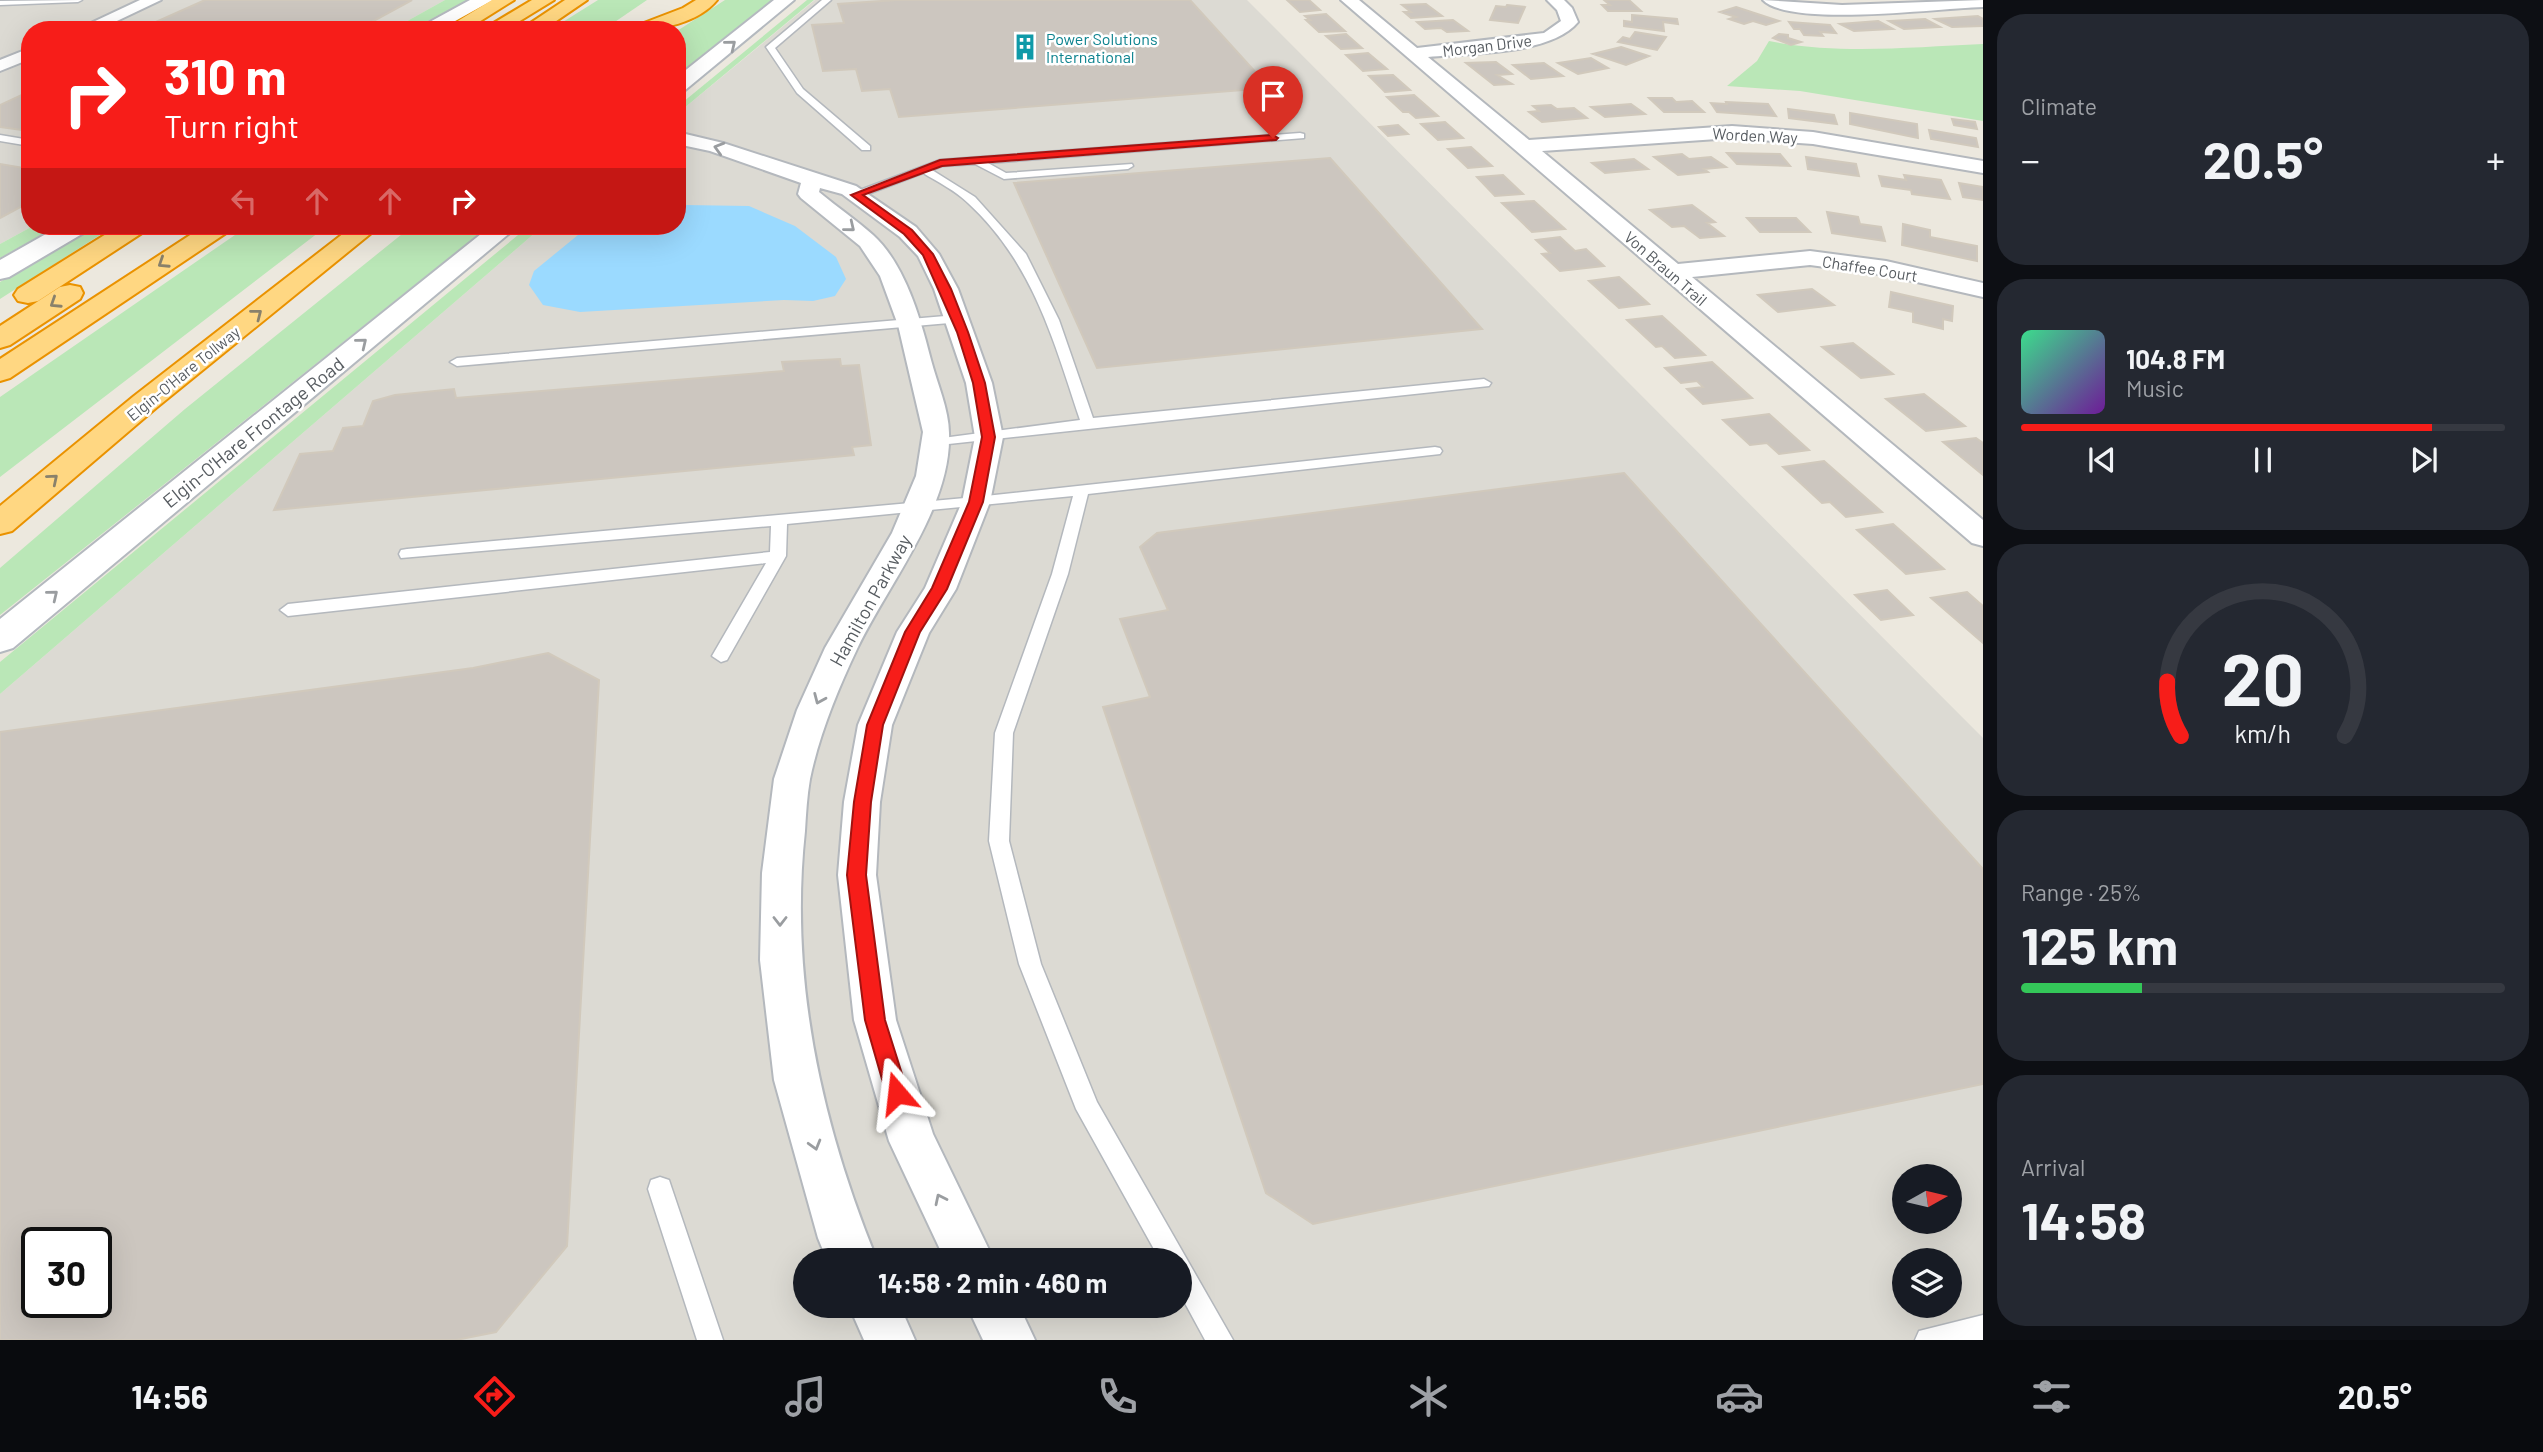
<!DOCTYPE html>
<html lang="en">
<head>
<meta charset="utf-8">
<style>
	:root { --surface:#171b24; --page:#242831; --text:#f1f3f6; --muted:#9ea1a6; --line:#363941; --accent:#f71d19 }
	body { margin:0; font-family:Barlow,sans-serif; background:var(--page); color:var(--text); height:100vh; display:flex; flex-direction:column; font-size:26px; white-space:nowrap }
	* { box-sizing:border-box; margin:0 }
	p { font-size:23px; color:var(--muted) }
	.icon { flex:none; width:38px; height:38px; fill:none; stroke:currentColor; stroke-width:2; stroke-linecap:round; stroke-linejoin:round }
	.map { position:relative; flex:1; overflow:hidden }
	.side { display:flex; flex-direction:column; gap:14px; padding:14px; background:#0d0f14; width:560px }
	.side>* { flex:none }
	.guide { position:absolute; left:21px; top:21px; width:665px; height:214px; border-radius:28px; box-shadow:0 7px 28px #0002; background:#f71d19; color:#fff; overflow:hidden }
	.needle { width:46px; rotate:82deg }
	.buttons { position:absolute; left:1892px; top:1164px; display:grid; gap:14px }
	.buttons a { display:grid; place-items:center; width:70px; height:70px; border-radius:50%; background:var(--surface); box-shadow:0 7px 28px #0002; font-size:35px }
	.speed { position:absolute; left:21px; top:1227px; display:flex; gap:14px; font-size:35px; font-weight:700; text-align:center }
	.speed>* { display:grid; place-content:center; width:91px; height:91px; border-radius:50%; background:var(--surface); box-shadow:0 7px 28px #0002; line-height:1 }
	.speed .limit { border:4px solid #111; border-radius:10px; background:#fff; color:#111 }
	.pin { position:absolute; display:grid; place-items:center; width:60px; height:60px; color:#fff; margin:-72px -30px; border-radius:50% 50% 50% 0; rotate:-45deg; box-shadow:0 0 7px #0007 }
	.pin .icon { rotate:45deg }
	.me { position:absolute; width:77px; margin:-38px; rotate:343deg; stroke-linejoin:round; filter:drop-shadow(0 0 5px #0008) }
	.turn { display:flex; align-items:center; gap:24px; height:147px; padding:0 28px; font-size:32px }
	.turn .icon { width:91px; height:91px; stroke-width:2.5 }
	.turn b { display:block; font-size:49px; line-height:60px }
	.lanes { display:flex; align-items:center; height:66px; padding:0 28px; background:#0003; justify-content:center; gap:35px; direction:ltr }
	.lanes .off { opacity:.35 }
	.big { font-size:52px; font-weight:700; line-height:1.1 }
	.side .tile { flex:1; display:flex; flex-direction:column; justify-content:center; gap:10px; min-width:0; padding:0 24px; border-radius:28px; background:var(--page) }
	.side .dial { align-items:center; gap:0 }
	.dial svg { height:182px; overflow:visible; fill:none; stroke:var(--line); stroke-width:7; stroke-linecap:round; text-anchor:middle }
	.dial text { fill:var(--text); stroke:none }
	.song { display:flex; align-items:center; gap:21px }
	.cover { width:84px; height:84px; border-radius:10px; background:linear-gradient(135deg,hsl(150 70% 55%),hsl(280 70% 35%)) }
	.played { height:7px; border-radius:4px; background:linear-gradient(90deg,var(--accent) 85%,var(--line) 85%) }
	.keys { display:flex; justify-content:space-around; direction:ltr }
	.heat { display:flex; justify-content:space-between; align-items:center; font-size:38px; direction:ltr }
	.charge { height:10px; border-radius:5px; background:linear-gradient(90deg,#34c759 25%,var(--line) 0) }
	.trip { position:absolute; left:793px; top:1248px; width:399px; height:70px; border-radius:35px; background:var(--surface); box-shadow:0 7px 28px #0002; font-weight:700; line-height:70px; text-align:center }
	.dock { display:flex; height:112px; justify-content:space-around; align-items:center; background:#090b0e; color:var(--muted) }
	.dock .icon { width:49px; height:49px }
	.dock .active { color:var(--accent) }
	.dock b { font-size:32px; color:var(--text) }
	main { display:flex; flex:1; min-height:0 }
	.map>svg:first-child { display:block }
	.industrial { fill:#dcdad3; fill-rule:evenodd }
	.green { fill:#bae7b7 }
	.water { fill:#9bdaff }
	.building { fill:#ccc6bf; stroke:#d1c9bc; stroke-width:2; fill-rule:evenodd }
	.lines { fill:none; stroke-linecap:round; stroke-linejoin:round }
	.lane-casing { stroke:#b4b8bd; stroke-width:3 }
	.street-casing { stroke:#b4b8bd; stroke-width:4 }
	.secondary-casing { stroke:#b4b9bf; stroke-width:4 }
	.highway-casing { stroke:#ea9200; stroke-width:4 }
	.lane { fill:#fff; fill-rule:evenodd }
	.street { fill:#fff; fill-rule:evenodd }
	.secondary { fill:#fff; fill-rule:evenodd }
	.highway { fill:#ffd782; fill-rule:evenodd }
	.oneway { stroke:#9a9da0 }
	.oneway2 { stroke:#89816b }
	.route { fill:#f71d19; stroke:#a11310; stroke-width:2 }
	.labels { text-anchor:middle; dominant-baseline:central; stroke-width:5; stroke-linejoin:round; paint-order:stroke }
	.far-culture-label { font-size:16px; fill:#0d838f; stroke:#fff; text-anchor:start }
	.far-street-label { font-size:16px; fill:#575c61; stroke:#fff }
	.street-label { font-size:19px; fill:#575c61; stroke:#fff }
</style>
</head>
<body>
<main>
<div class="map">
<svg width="1983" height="1340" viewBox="0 0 1983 1340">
	<rect width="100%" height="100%" fill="#ece8de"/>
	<path class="industrial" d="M0,0H445L391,30H30V226H33L0,244Z
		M815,0H1247L1983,738V1340H0V694L543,226H677V114ZM1904,1176H1950V1222H1904ZM37,1242H96V1302H37ZM805,1260H1180V1306H805ZM1904,1260H1950V1306H1904Z"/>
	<path class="green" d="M445,0H468L410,30H391Z
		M598,0H647L603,30H550Z
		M725,0H772L677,75V31Z
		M807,0H814L677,114V107Z
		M1769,41C1840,55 1911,47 1983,44V121L1800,91L1727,86L1757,61Z
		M33,226H57L0,258V244Z
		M96,226H114L0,299V282Z
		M248,226H327L0,477V397Z
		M412,226H489L0,615V568L185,409Z
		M529,226H543L0,694V662Z"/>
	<path class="water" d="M684,205L749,206L795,226L836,257L846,279L835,296L813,301L784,300L580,312L543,305L529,285L534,271L589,226H677V206Z"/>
	<path class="building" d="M205,0H412L357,30H138Z
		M896,0H1190L1270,88L899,117L890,89L862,91L856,69L823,71L812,25L844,23L838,4Z
		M1287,0H1309L1320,10L1300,12Z
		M1604,0H1629L1641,11H1608L1602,5H1610Z
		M1426,4L1442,16L1411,18L1404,12H1411L1402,5Z
		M1507,5L1525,7L1518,23L1490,20L1496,6L1506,7Z
		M1736,7L1779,21L1766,25L1753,21L1744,24L1729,19L1736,17L1720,12Z
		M1326,14L1345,31L1319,32L1306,20H1310L1305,16Z
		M1632,15L1677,19L1678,24L1663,22L1664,31L1624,26V21L1632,22Z
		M1978,16L1983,19V26L1952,27L1935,19Z
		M1925,19L1940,27L1904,29L1889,21Z
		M1453,20L1468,31L1447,32L1441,28L1425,29L1417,22Z
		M1878,21L1893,29L1854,31L1840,24Z
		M1789,22L1830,25L1836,33L1820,32L1823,36L1804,35L1800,29H1794Z
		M1635,32L1666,37L1657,50L1618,42L1623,37L1630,39Z
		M1346,34L1362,48L1341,49L1326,36Z
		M1779,34L1788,35V38L1801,42L1791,45L1773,38Z
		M1621,47L1649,56L1626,65L1593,54Z
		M1368,53L1387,69L1363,71L1346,55Z
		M1591,58L1608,68L1578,74L1558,63Z
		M1496,62L1512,74L1497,75L1512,84L1494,85L1466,63Z
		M1544,63L1563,76L1531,79L1513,65Z
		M1393,75L1410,90L1385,92L1369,76Z
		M30,91V131L0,127V105Z
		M1414,95L1438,116L1416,118L1409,112H1403L1387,97Z
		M1649,98H1672L1676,102L1692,101L1704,112H1664Z
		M1726,102L1768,104L1776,116L1717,112L1711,103L1727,104Z
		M1631,104L1645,114L1605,117L1591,107Z
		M1551,105L1557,109L1574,108L1587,118L1542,122L1529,112L1539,111L1533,106Z
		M1788,109L1834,115L1837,124L1789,118Z
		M1850,113L1917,124L1918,138L1850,124Z
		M1952,119L1975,122L1977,129L1954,125Z
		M1445,122L1463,138L1438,140L1421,124Z
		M1398,125L1408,134L1388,136L1379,127Z
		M1929,130L1976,138L1978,147L1931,139Z
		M1471,147L1492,166L1468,168L1448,149Z
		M1727,153L1780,154L1790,166L1737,164Z
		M1682,154L1689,159L1711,157L1726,167L1704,169L1708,172L1678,175L1654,157Z
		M1806,157L1856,164L1859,176L1808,169Z
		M1330,158L1482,329L1097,368L1014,183Z
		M1634,159L1648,169L1605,173L1592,163Z
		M0,164L30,169V202L0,218Z
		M1503,175L1523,194L1495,196L1477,177Z
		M1904,175L1941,180L1950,199L1912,194L1911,190L1882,186L1879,176L1906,180Z
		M1959,183L1983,187V200L1963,197Z
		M1534,201L1565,229L1532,232L1502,203Z
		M1692,205L1715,222L1707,223L1724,236L1700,238L1684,226L1672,227L1650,210Z
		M1827,212L1858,217L1860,224L1881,227L1885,241L1832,233Z
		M1747,218H1796L1810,232H1760Z
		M1903,224L1930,230V237L1977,246V261L1902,245Z
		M1560,237L1575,251L1586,249L1604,266L1560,271L1542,254L1550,253L1536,240Z
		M1619,277L1649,304L1619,308L1589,281Z
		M1812,289L1834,305L1778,312L1758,295Z
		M1891,292L1953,306L1952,321L1943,319V329L1913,322V312L1889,307Z
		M1662,316L1705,355L1675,358L1662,346L1656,347L1627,320Z
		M1853,343L1893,374L1861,378L1822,347Z
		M840,359L841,366L859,365L871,445L852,447L854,455L274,510L300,454L333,451L343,428L363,426L373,401L395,395L454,389L456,398L784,371L782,362Z
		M1712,362L1752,398L1703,404L1687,389L1703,387L1697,381L1681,383L1665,368Z
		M1924,394L1965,426L1926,431L1886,399Z
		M1769,414L1809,450L1779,454L1767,443L1750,445L1723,420Z
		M1976,438L1983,443V475L1943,442Z
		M1824,461L1882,512L1846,517L1830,502L1822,503L1783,467Z
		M1624,473L1983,869V1084L1313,1224L1266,1193L1103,707L1150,697L1120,619L1168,610L1140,547L1157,533Z
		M1893,524L1944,569L1906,574L1857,530Z
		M1887,590L1913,615L1881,620L1855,595Z
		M1967,592L1983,606V643L1931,598Z
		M548,653L599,680L567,1246L496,1332L456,1340H0V732L473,668ZM37,1242H96V1302H37Z"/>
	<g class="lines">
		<g class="lane-casing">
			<path id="lane" d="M82,0L78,2L0,5V1Z
				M822,0H831L775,48L803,89L870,146V150H862L797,93L766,47Z
				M1300,133L1304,134V138L988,163L1006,173L1132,164L1133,166L1128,169L1004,179L975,164L942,166L932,170L975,197L1026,254L1059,320L1093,418L1484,379L1491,383L1489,386L930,446L928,443L935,439L1080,420C1053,339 1033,263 968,203C956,191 938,182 923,173L860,197H852V193L940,160Z
				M0,135L30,140V146L0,141Z
				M957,315L961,316V322L457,366L450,362L457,358Z
				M1435,447L1440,448L1442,451L1440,454L1088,494L1068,574L1013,733L1009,841L1041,964L1097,1102L1233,1340H1205L1180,1294V1260H1160L1076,1109L1019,964L989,841L995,733L1052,574L1073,496L787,524L786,556L727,660L721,662L712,656L766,563L288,616L280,610L288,604L770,552L771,526L401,558L399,554L401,550L407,549L976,497Z
				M660,1177L669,1180L672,1189L723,1340H697L648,1189L651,1180Z
				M1983,1315V1340H1915L1919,1331Z"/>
		</g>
		<g class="street-casing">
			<path id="street" d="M140,0H161L98,30H76Z
				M1341,0H1359L1417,48L1544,33L1561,21L1557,10L1547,0H1564L1572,8L1578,22C1551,55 1469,53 1428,57L1529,140L1732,126L1813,132L1983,161V173L1813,144L1732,138L1542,151L1678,264L1810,251L1886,261L1983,283V297L1886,275L1810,265L1692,277L1983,520V546L1972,543Z
				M1763,0L1842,5L1983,0V7C1941,8 1790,28 1763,0Z
				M30,48V59L0,71V60Z
				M677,132L723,143L856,186L916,227L939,254L958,289L992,383L1003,437L990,502L956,589L929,633L892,725L880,802L876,875L896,1020L933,1134L994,1260H945L889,1141L854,1020L838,875L844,802L858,725L897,632L925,588L962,502L975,437L966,383L934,289L918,256L900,237L842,194L820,188L819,192C837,207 856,220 873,235C905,264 921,320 931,360C937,383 949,410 949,433C952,507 888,584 857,649C838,689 819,735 810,779C807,796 806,814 805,831C789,979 821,1123 877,1260H827L818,1238L774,1080L760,960L762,873L774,779L797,710L825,648L892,533L916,476L923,432L898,325L880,276L860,246L801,198L798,194L801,183L710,151L677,144Z
				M849,1306H900L915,1340H864Z
				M967,1306H1019L1035,1340H983Z"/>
		</g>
		<g class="secondary-casing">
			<path id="secondary" d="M470,0H493L439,30H415Z
				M774,0H794L684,91L677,93V77Z
				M60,226H90L87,231L9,277L0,279V260Z
				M491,226H518L13,648L0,652V619Z"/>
		</g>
		<g class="highway-casing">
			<path id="highway" d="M492,0H514L466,30H443Z
				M532,0H554L505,30H482Z
				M565,0H587L543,30H520Z
				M696,0H717C698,23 661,30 634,30L636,26L683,8Z
				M119,226H148L145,231L38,301L28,303L18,301L14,295L18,289Z
				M204,226H232L229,231L10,378L0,381V359Z
				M353,226H380L156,408L12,531L0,534V506L134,396Z
				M70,285L80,287L83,293L80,299L10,345L0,348V326L60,287Z"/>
		</g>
		<use href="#lane" class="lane"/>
		<use href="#street" class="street"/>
		<use href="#secondary" class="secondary"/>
		<use href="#highway" class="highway"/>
	</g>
	<defs><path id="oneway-chevron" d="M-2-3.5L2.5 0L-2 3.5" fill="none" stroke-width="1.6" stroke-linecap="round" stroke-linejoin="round" transform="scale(1.75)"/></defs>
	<g class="oneway">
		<use href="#oneway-chevron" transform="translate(731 45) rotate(-39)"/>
		<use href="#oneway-chevron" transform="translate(719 148) rotate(-164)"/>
		<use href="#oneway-chevron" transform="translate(850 227) rotate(39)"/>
		<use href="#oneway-chevron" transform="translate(362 343) rotate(-39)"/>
		<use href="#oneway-chevron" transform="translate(53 595) rotate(-39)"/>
		<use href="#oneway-chevron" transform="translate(819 699) rotate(113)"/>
		<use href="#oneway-chevron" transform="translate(780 921) rotate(90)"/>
		<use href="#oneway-chevron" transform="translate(815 1145) rotate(74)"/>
		<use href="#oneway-chevron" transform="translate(940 1199) rotate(-116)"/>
	</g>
	<g class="oneway2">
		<use href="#oneway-chevron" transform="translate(163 263) rotate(147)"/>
		<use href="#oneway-chevron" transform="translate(55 303) rotate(147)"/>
		<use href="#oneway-chevron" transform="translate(257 314) rotate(-38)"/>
		<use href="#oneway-chevron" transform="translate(53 479) rotate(-40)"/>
	</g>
	<path class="route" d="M1273,135L1278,138L1276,140L942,166L863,195L912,230L933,254L951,289L968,332L985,383L995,437L983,502L947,589L920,632L883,725L871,802L866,875L885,1020L908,1093L905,1100L897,1103L890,1100L886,1093L865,1020L847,875L854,802L867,725L905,632L932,588L969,502L982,437L973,383L957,332L923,255L904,234L851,195L940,160Z"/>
	<defs>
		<g id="building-bare" transform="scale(2.1)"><path d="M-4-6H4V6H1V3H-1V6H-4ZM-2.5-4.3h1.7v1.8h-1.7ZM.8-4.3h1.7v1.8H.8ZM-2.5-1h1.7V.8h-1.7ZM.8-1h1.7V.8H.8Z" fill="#0f9aa8" stroke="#fff" stroke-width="2.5" paint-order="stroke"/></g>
	</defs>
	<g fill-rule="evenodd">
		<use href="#building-bare" x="1025" y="47"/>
	</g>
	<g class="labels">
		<g class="far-culture-label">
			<text x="1046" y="38">Power Solutions<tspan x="1046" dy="18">International</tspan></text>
		</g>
		<g class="far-street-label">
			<text transform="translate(1487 45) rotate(-7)">Morgan Drive</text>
			<text transform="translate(1755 135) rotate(3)">Worden Way</text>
			<text transform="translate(1666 268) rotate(41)">Von Braun Trail</text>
			<text transform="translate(1870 268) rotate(9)">Chaffee Court</text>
			<text transform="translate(183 373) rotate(-39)">Elgin-O'Hare Tollway</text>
		</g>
		<g class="street-label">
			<text transform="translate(253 432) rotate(-39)">Elgin-O'Hare Frontage Road</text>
			<text transform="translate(870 600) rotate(-61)">Hamilton Parkway</text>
		</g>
	</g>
</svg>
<div class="buttons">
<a><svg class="needle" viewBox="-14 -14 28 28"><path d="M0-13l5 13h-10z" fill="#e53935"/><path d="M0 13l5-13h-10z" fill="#9ea1a6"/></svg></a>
<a><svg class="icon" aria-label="layers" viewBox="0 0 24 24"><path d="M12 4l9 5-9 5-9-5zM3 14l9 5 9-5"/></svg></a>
</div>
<div class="speed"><div class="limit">30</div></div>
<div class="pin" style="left:1273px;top:138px;background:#d93025"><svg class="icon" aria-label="arrive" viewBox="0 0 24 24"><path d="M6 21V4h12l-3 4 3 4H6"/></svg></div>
<svg class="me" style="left:897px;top:1093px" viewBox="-20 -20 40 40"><path d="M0-17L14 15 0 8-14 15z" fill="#f71d19" stroke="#fff" stroke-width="4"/></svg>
<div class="trip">14:58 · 2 min · 460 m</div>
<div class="guide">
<div class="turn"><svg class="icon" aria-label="right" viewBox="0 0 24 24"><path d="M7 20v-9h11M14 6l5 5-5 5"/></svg><div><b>310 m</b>Turn right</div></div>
<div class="lanes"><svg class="icon off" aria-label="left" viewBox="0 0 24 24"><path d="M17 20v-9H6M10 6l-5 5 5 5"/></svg><svg class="icon off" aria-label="ahead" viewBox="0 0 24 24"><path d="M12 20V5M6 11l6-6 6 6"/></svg><svg class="icon off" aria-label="ahead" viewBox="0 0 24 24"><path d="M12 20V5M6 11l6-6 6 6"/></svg><svg class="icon" aria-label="right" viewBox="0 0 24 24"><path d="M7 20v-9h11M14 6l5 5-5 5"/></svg></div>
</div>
</div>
<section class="side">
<div class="tile"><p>Climate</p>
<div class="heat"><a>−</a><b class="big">20.5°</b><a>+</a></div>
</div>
<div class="tile">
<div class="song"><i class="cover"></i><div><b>104.8 FM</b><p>Music</p></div></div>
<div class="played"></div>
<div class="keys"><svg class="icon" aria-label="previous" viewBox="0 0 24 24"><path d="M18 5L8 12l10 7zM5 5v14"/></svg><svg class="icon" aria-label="pause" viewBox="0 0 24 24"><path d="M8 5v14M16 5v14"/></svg><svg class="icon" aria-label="next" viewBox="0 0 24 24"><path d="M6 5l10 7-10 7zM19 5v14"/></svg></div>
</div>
<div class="tile dial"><svg viewBox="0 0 100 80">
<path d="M14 69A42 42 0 1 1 86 69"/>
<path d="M14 69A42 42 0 0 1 8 45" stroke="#f71d19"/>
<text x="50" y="56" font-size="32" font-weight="700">20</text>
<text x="50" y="72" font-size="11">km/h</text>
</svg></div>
<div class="tile"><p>Range · 25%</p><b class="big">125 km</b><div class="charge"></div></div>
<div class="tile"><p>Arrival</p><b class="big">14:58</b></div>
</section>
</main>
<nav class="dock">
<b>14:56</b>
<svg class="icon active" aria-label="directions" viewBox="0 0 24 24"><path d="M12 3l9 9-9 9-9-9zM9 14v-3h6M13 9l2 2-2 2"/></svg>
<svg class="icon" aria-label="music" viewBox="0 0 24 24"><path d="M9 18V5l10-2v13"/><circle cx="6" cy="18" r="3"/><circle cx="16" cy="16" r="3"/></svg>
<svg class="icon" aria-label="phone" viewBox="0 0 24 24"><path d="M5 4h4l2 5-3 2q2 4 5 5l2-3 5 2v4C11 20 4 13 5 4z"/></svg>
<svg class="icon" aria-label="climate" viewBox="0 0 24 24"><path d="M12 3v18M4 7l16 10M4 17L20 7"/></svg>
<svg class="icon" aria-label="car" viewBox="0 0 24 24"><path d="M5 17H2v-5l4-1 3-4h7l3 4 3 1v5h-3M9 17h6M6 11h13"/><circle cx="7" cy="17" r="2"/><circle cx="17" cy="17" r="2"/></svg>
<svg class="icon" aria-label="filters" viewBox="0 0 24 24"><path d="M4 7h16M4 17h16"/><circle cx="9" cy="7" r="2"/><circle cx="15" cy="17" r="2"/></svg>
<b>20.5°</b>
</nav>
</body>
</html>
